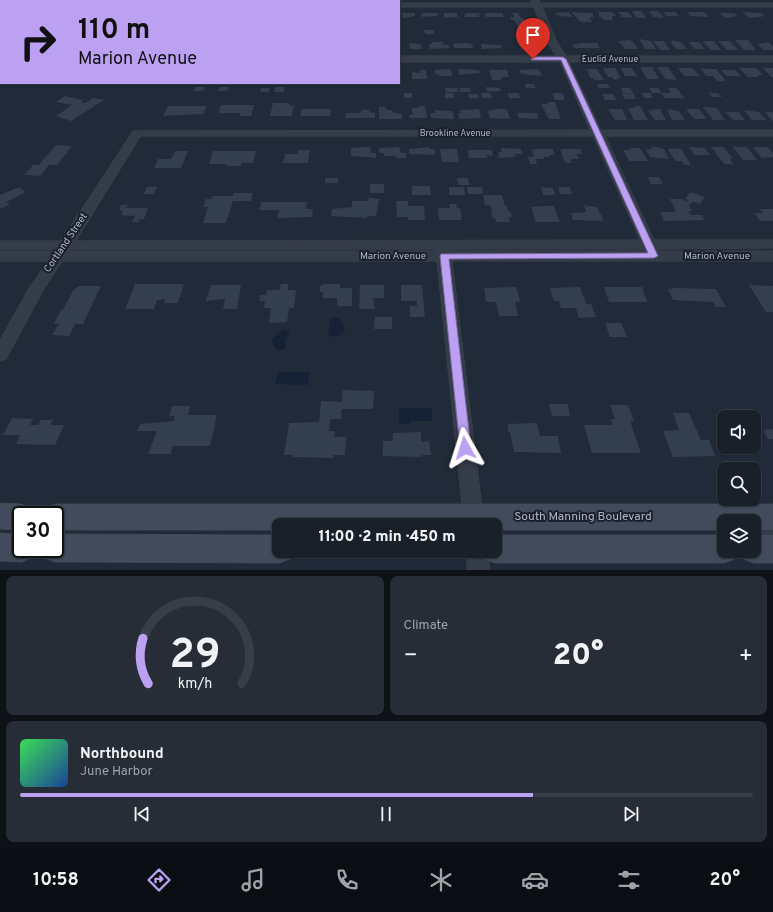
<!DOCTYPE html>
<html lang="en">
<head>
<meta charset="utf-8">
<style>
	:root { --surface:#19202a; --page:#262d36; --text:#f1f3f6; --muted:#9fa3a8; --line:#373e47; --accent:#bca0f2 }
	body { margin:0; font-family:Overpass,sans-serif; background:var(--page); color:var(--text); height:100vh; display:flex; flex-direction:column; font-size:15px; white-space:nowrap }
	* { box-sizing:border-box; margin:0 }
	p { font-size:13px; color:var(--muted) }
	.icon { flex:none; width:22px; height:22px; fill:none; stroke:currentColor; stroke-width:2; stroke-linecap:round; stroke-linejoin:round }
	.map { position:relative; height:570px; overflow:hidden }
	.details { display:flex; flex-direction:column; gap:6px; padding:6px; background:#0e1217; flex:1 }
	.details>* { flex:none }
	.guide { position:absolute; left:0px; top:0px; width:400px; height:84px; box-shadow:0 1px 3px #0004,0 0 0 1px var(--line); background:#bca0f2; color:#111; overflow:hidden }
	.fabs { position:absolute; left:717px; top:410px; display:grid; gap:8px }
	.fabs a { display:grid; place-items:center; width:44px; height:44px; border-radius:8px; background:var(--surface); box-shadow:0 1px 3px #0004,0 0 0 1px var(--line); font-size:20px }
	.speed { position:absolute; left:12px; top:506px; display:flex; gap:8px; font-size:20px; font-weight:700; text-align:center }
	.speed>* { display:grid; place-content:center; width:52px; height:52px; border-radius:50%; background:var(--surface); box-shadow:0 1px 3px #0004,0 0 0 1px var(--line); line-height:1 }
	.speed .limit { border:2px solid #111; border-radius:6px; background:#fff; color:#111 }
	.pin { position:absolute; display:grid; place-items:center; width:34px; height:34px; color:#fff; margin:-41px -17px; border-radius:50% 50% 50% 0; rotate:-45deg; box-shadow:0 0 4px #0007 }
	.pin .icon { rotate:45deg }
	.me { position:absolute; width:44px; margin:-22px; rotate:354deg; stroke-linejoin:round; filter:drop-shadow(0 0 3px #0008) }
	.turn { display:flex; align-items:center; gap:14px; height:84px; padding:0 12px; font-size:18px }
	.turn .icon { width:52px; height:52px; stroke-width:2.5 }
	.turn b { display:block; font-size:28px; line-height:34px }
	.big { font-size:30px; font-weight:800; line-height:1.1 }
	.details .tile { flex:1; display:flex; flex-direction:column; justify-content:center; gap:6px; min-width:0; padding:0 14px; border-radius:8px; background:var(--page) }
	.details .dial { align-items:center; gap:0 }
	.dial svg { height:104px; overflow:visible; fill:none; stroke:var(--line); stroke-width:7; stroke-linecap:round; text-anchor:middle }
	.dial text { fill:var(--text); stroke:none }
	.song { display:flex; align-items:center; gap:12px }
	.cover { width:48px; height:48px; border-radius:6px; background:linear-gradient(135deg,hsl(130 70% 55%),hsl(220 70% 35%)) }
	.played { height:4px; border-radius:2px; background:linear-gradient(90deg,var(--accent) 70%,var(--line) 70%) }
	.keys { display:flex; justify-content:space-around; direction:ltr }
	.heat { display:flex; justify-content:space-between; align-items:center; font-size:22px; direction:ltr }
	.details .tiles { flex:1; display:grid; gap:6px; grid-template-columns:1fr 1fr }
	.tile:last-child { grid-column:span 2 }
	.trip { position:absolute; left:272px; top:518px; width:230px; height:40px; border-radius:8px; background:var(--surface); box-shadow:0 1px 3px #0004,0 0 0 1px var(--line); font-weight:800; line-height:40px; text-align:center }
	.tabs { display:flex; height:64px; justify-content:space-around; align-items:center; background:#0a0d11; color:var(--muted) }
	.tabs .icon { width:28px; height:28px }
	.tabs .active { color:var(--accent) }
	.tabs b { font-size:18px; color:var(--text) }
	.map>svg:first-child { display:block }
	.water { fill:#152135 }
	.building { fill:#333e4f }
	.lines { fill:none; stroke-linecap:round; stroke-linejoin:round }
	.street-casing { stroke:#3e4552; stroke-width:1 }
	.secondary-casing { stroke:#3e4552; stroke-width:1 }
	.street { fill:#343c49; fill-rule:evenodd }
	.secondary { fill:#424b5c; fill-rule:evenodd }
	.route { fill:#bca0f2; stroke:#7a689d }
	.labels { text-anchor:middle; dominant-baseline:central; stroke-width:4; stroke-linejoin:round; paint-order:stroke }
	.far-street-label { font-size:9px; fill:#afb7c5; stroke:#1a212d }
	.street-label { font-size:10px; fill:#afb7c5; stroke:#1a212d }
	.near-street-label { font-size:12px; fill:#afb7c5; stroke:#1a212d }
</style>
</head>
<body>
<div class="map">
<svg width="773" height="570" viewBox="0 0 773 570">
	<rect width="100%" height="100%" fill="#212a38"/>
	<path class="water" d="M336,317L340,319L345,329L340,335L331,337L328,334C330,329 329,324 331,318Z
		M284,329L290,332L286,340V348L278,351L273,346L272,339Z
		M278,372H309L308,385L275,384Z
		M399,408H432V421H411L410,424H399Z"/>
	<path class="building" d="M632,11H641L646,18H637Z
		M649,11H658L664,18L653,17Z
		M569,12L573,17L559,16L554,13Z
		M571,12L592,13L594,17H590L592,22H581Z
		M599,12H613L616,16H612L613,20H604L599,16Z
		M618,12H628L633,18L622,17Z
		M663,12H676L679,16H666Z
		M687,12H704L709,17L690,16Z
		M743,12L761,13L765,16L749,18Z
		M401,13H415V16L403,18Z
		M422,13H438V16L422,17Z
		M444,13H457L458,17L444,18Z
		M469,13H480L481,15H478L479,17H465V14Z
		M485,13H502L504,17H486Z
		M512,13H518L520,17L524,19L523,25H517L514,20H511L510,17H514Z
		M719,13H734L738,16L726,18Z
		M424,30H434V34H425Z
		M518,37H527L528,40H531L533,49H524L519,41H518Z
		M639,39L651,41L656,49H645Z
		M630,40L635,44L638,49H625L618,41Z
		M671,40L681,42L687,49H676L670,42H673Z
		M735,40H748L756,50H744Z
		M653,41H664L670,50H660Z
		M702,41H714L721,50H711Z
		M718,41H730L738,50H727Z
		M432,42H443L444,45H449V48L430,49L429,44H432Z
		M688,42H699L705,49H695Z
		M409,43L421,44L422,49H410Z
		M466,43L472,44L473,48H454L453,44Z
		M580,43H597L600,48H574L572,45Z
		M765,43H769L773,46V50H764L757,44Z
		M481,44L501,45L502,48L482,49Z
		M640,67H652L659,79H647Z
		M657,67H668L677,80L666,79Z
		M603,68H615L621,78L614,80L612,77H608Z
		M621,68H632L637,76H625Z
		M678,68H693L700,76H684Z
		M739,68H756L763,75H757L759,77H748Z
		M763,68H773V77H771Z
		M451,69L452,76H439V74H435V70Z
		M458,69L479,70L480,73L459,75Z
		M537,69L540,71L542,76L521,74L519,70Z
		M587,69H597L604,80H594L593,78H590Z
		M701,69H716L726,81H717L713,76H706Z
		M420,70H426L427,79H412V72L421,73Z
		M489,70H507L509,77H501L502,80H492Z
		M721,70H735L741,76H726Z
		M525,84H534L536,88H526Z
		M597,84H607L610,88H599Z
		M195,87H205L203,91H193Z
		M220,87H229L227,91H218Z
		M275,87H285L284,92H274Z
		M486,87L500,88L501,91L487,92Z
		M261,88H270L269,92H260Z
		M445,88H457L458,92H446Z
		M459,88H470L471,92H460Z
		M621,88H630L633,93H623Z
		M649,88H658L662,93H652Z
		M668,88H677L684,98H664L661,93H671Z
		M404,93H412V98H404Z
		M445,93H453L454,98H445Z
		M481,93H490L492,98H482Z
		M508,93H519L520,98H509Z
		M552,93H563L565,100H555Z
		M633,93L636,99H625L622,94Z
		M641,93H650L653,98H644Z
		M709,93H718L722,97H712Z
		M468,94H478L479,98H469Z
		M602,94H613L617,100H605Z
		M65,96L83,100L81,102L85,103L93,98L104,100L71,121L56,116L72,105L56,102Z
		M547,102H555L561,119H549L541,104H548Z
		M273,103H285L290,104V106H294L292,116H270Z
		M221,105H254L251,116H239L240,113H218Z
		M168,106H207L203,114L163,116Z
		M418,106H425L427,118H410L409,115H413L411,108H419Z
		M634,106H640L648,120H634L628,108H635Z
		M379,107H386V110H392V112L402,114V119H379Z
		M703,107L717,108L725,120H713Z
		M302,109H331L330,116H300Z
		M479,109L481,118L459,119L458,113H461L460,110Z
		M498,109H507L510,119L490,118L488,111Z
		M608,109H622L627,120H615Z
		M653,109H660L666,120H655L648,110H654Z
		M667,109L679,111L685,120H672Z
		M686,109H699L707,119H694Z
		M361,110H369V112L375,113V118H345L346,113H361Z
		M435,110L451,111L453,112L454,119L431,118L430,113H435Z
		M744,110L759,112L767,120H752Z
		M725,112H739L745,120H733Z
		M765,112H773V121L770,118Z
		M517,113H537L539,119L519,118Z
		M56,145L72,146L57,165H49L40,176L24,175L33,165H39Z
		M651,146L664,149L669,159L650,157L646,149H652Z
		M364,147H370L371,153H376V158L351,156V148Z
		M399,147L401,153H406V158H396V156H384V153H379V148Z
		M429,147V149H434L435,155L409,154V149Z
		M689,147L705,148L710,155H695Z
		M711,147H724L733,159H730L733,164H724Z
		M733,147H747L757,160H743Z
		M753,147H768L773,153V157L762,158Z
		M501,148L521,149L523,154H515L516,157L499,158L498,152H502Z
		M630,148H640L648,161H629L623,150H631Z
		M671,148L681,149L691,165H684L682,161H675L668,149H672Z
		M440,149H457L459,162H442Z
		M532,149H553L554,155H549L550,157H543L544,159H536L537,164H530L528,157H534Z
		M560,149H580L583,154H577L579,159H570L572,163H565Z
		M298,150H310L308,163H283L285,154H298Z
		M468,150H492L493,156L486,155L487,158H469Z
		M175,151H188L181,168H154L158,159H171Z
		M213,151H256L253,163H242L241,166H226L227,164H209Z
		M648,177H659L663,184H651Z
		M325,178H338V183H325Z
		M457,178H468L470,185H458Z
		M370,184H384V193H370Z
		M412,186H430L431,195H412Z
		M19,187L26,192L6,202L10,204L0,209V195Z
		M147,187H157L154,194H144Z
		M449,187H464L465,195H449Z
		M467,187H482L483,194H468Z
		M541,187L553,188L555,195H543Z
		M558,187H570L572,194H560Z
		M690,192L705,197L700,204L694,202L689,205L692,211H689L691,215H702L705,220L664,221L660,212H676L670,199H682L686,202L688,200L685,199Z
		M234,193H253L251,201H233L226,223H203L208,207H203L206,199H211L212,196H233Z
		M483,195H502L505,206L507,207L509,212H511L512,217H509L510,222H496L495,218H492L491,205H485Z
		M369,198L379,199L376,216H367V218L331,216L332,209L352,207V201H367Z
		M396,201H408V206H424L425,220H408V217H397Z
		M261,202H307L306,209H313L312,217L277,218L279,210H259Z
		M449,204H456L457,208H460L462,220H439L438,208H450Z
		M121,205H128L126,208H148L144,219H140L139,222H132L135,216L121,215L123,211H119Z
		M584,205L597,207L604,221L573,220L571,213L586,212Z
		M545,206H554L560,222H536L531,207Z
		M760,209H773V221H760L755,213H763Z
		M135,284H184L178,303H164L165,299L157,300L154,309H125Z
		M281,284H288V290H296L294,308H289L287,322L269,323L271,308H264L265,301H259L260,295H266L267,290H279Z
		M324,284H340V288H352V306H337V298H323V292H320V286Z
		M211,285H241L237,309H223L225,299L206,301Z
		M360,285H384V298H373L375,309H359Z
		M401,285H422L425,317H410V306H417V301H401Z
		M749,285L773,286V312H766Z
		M79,286H101L83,324H75L69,336L52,335L59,324H54L61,310H63L74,289Z
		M516,287L520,301L515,302L518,316H499L496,302H486L484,288Z
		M580,287L586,304H591L596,317L579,318L576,308H561L559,301H554L550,288Z
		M604,287H642L647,302H609Z
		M676,288L716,289L726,307H716L713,302L673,300L668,289Z
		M375,317H392V329H374Z
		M605,323H621L627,337H610Z
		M343,390L374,391L373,409H342L341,419H330L329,431H335L334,437H346L345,455H333V458L293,457L294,455H284L289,423L319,422L321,401L342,402Z
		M549,404H568L570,416H552Z
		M610,405H628L634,421H630L641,453H592L584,425H613L611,419H615Z
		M172,406H190L188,415H217L210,446H173L171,454H148L157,431H137L140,424L174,421L175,416H169Z
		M673,413H689L701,440H709L715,456L673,457L663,431L679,430Z
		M12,418L33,419L30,425H38L41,420H53L50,425H64L55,445L16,444L20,435H3Z
		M537,423L540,436H558L561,453L514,452L510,432L508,431V424Z
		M773,429V439H768L763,430Z
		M421,432V442L429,441L431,455H422V457L383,456V441H393V433Z"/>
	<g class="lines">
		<g class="street-casing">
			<path id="street" d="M200,0H208V1H200Z
				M531,0H539L540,3H773V7H542L557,42L566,56H773V62H569L601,130H773V136H605L654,240H773V248L658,249L659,251H773V261H452L484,525H464L437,261H62L44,289L6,359L0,361V340L29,288L48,261H0V251H54L55,249H0V241H61L133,131L590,130L560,62H399V56H556L547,42L534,7H399V3H532ZM141,136H593L640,240L76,241ZM70,249H436V251H68ZM450,249H644L645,251H450Z
				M0,3H1V7H0Z
				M0,55H1V61H0Z
				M759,506L766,509L773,524V557L765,554L754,528V521H751L749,516L752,509Z
				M466,551H488L490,570H468Z"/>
		</g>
		<g class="secondary-casing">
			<path id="secondary" d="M0,503L21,504L31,508L35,515H21V530L0,529Z
				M55,504H773V530H754V521H724V530H495V525H279V530H55V515H41L45,508Z
				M0,533L21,534V549H36L32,558L21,562L0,561Z
				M55,534L279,535V551H293L290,559L279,563L55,562L44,558L40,549H55Z
				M495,535H724V551H738L735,559L724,563H495L484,559L481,551H495Z
				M754,535H773V563H754L743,559L740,551H754Z"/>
		</g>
		<use href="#street" class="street"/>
		<use href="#secondary" class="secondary"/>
	</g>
	<path class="route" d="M533,57H563L566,59L658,256L654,258L449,259L471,448L469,452L465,453L461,452L460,448L440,256L441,254L648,253L561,60H531Z"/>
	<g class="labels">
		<g class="far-street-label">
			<text x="610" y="59">Euclid Avenue</text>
			<text x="455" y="133">Brookline Avenue</text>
		</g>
		<g class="street-label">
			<text transform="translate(66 243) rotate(-56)">Cortland Street</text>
			<text x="393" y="256">Marion Avenue</text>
			<text x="717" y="256">Marion Avenue</text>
		</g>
		<g class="near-street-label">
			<text x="583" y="517">South Manning Boulevard</text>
		</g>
	</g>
</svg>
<div class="fabs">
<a><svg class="icon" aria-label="sound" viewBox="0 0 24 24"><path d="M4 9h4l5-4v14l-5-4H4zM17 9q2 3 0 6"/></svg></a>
<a><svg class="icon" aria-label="search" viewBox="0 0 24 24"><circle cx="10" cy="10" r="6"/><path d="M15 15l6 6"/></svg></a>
<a><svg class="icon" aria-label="layers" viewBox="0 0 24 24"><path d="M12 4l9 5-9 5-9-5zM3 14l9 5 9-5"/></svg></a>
</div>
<div class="speed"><div class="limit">30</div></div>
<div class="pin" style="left:533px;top:59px;background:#d93025"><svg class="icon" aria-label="arrive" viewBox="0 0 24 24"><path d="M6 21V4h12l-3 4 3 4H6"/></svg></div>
<svg class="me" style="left:465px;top:448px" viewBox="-20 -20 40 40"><path d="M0-17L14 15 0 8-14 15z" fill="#bca0f2" stroke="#fff" stroke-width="4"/></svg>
<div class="trip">11:00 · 2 min · 450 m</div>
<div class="guide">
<div class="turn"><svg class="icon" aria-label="right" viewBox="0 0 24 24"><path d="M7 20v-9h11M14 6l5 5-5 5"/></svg><div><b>110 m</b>Marion Avenue</div></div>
</div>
</div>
<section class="details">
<div class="tiles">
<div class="tile dial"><svg viewBox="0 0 100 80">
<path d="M14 69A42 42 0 1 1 86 69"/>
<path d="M14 69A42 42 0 0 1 10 34" stroke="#bca0f2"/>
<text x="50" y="56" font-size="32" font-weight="700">29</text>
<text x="50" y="72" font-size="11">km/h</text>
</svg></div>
<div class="tile"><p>Climate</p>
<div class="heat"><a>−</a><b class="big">20°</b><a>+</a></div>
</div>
<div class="tile">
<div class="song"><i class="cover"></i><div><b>Northbound</b><p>June Harbor</p></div></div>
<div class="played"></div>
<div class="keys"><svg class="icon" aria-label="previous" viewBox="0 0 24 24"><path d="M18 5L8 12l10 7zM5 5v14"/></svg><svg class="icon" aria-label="pause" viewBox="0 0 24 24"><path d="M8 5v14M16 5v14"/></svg><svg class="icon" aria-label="next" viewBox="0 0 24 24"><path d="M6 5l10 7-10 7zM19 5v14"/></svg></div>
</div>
</div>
</section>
<nav class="tabs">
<b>10:58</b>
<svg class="icon active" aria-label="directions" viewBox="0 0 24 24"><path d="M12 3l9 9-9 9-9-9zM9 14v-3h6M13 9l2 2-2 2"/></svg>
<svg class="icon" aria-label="music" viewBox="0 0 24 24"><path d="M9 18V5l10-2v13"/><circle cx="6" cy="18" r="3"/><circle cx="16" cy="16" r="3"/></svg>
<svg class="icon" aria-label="phone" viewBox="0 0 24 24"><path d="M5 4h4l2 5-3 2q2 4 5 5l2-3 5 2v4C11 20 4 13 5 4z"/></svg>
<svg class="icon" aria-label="climate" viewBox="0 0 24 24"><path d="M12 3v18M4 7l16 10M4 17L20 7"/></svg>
<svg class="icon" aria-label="car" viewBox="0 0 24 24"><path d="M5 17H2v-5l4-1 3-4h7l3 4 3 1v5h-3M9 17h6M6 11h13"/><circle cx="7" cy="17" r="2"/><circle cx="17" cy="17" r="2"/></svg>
<svg class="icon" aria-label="filters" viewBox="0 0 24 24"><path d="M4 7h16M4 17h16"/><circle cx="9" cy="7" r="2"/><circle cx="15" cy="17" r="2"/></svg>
<b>20°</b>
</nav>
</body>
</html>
